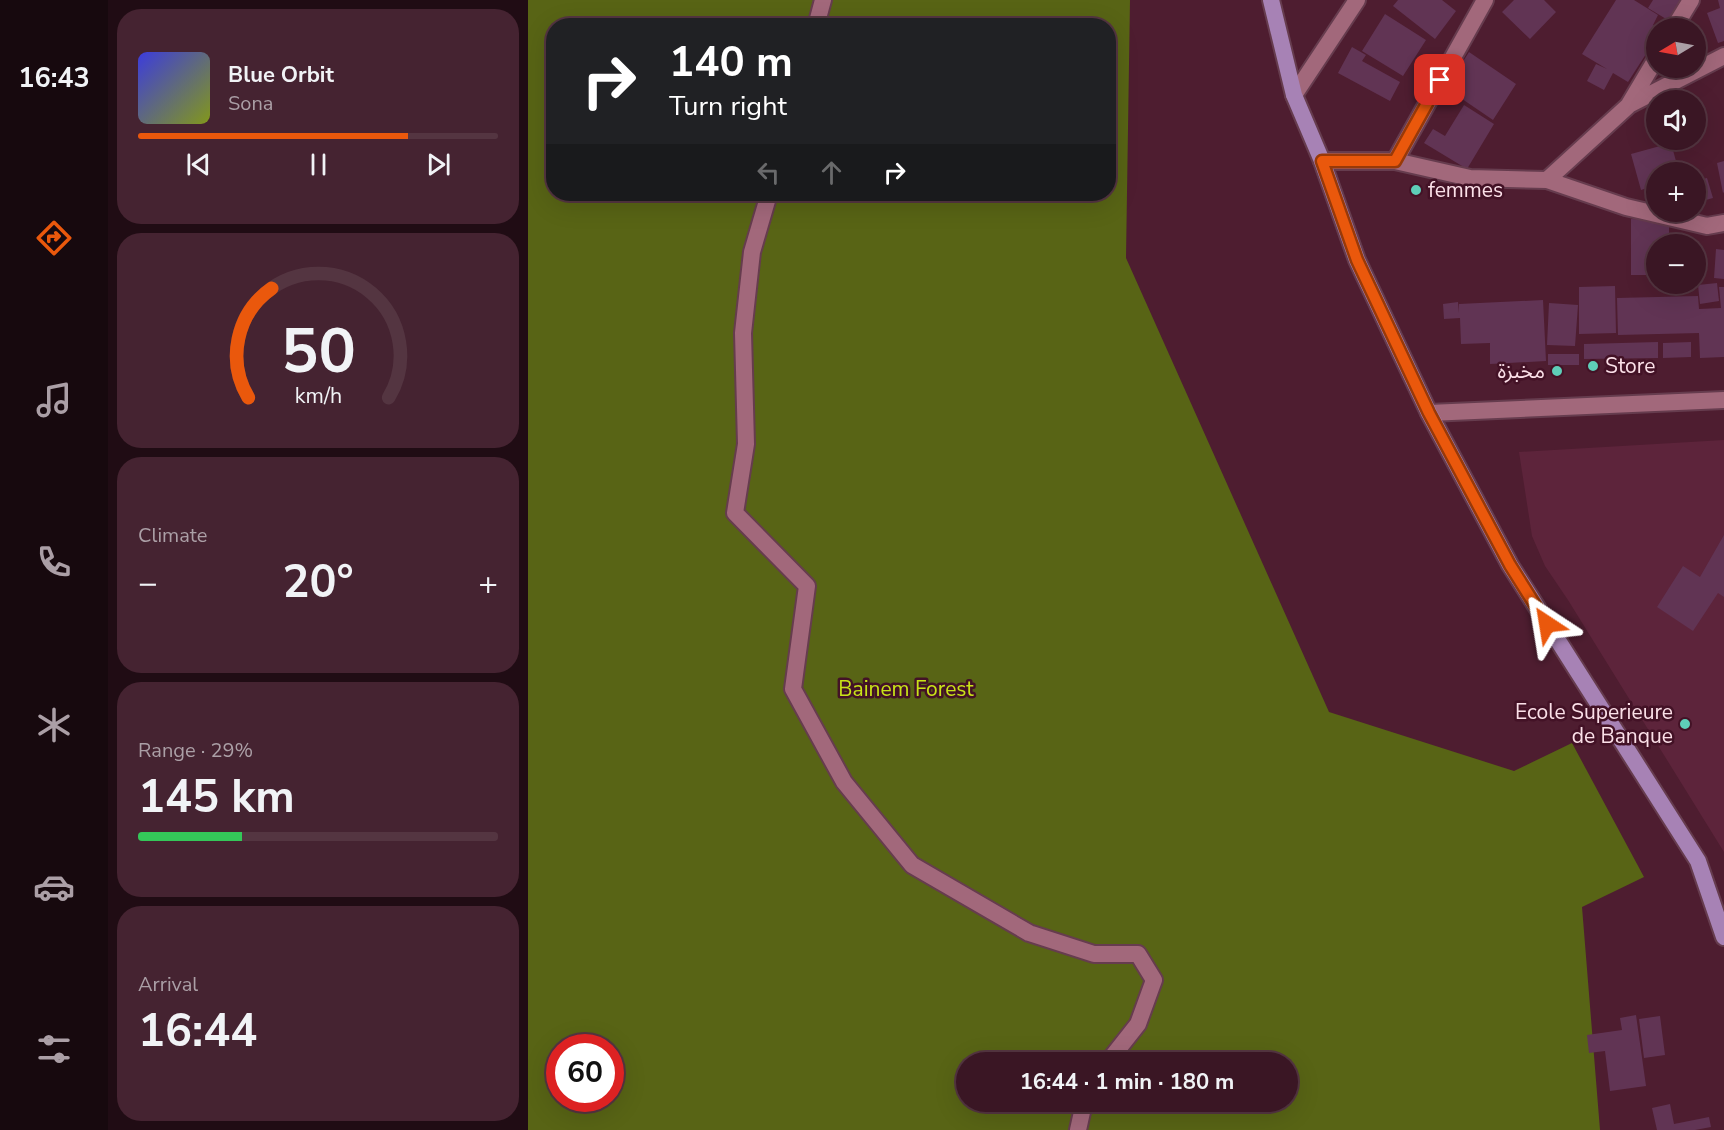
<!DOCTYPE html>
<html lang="en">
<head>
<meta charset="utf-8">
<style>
	:root { --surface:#3a1624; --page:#452331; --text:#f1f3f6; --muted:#ab9fa6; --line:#543541; --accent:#ea580c }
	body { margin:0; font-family:"Nunito Sans","Noto Sans Arabic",sans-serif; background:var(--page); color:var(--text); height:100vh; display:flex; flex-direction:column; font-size:22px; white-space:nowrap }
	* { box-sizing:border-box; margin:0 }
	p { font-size:20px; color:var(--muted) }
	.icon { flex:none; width:33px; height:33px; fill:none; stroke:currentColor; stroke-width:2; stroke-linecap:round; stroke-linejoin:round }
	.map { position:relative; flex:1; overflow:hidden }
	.sheet { display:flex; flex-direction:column; gap:9px; padding:9px; background:#200c14; width:420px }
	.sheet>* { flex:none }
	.top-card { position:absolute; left:18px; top:18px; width:570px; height:183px; border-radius:24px; box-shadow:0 6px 24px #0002,0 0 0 2px var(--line); background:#202124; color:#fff; overflow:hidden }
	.needle { width:39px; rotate:260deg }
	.tools { position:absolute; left:1118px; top:18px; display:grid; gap:12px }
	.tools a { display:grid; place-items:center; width:60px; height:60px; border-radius:50%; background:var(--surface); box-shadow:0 6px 24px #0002,0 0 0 2px var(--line); font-size:30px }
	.speed { position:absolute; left:18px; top:1034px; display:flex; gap:12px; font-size:30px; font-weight:700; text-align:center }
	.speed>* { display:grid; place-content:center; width:78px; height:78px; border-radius:50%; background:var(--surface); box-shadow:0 6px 24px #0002,0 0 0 2px var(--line); line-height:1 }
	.speed .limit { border:9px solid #d22; background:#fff; color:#111 }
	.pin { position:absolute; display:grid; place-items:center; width:51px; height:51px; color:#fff; margin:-26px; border-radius:12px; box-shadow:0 3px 9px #0006 }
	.me { position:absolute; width:66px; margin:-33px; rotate:327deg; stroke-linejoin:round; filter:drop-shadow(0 0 4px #0008) }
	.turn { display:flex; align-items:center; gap:21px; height:126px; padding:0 24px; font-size:27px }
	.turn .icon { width:78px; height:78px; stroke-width:2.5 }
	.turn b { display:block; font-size:42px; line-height:51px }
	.lanes { display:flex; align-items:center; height:57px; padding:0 24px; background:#0003; justify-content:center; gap:30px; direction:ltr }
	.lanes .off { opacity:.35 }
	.big { font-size:45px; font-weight:700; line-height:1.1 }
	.sheet .card { flex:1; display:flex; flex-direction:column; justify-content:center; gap:9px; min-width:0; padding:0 21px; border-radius:24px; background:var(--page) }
	.sheet .dial { align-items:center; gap:0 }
	.dial svg { height:156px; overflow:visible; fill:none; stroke:var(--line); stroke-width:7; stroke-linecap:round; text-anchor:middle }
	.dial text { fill:var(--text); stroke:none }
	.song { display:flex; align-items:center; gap:18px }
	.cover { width:72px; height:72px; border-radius:9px; background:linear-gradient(135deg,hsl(240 70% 55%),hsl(70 70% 35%)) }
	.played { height:6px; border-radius:3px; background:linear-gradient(90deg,var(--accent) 75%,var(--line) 75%) }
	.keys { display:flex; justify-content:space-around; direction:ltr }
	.heat { display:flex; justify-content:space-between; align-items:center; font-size:33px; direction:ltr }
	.charge { height:9px; border-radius:4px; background:linear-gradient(90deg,#34c759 29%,var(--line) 0) }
	.trip { position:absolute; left:428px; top:1052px; width:342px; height:60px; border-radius:30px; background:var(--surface); box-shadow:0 6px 24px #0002,0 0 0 2px var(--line); font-weight:700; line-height:60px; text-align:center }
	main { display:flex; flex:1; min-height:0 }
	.dock { display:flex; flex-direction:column; width:108px; justify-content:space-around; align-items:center; background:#17090e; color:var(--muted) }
	.dock .icon { width:42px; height:42px }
	.dock .current { color:var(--accent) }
	.dock b { font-size:27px; color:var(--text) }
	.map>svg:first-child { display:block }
	.built { fill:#5d243b }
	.forest { fill:#586415; fill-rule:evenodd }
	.building { fill:#613454 }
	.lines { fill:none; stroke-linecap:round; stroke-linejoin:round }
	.minor-casing { stroke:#663c4e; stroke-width:20 }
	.primary-casing { stroke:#663c4e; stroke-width:20 }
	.minor { stroke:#a2687b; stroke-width:16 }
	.primary { stroke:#a782b5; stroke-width:16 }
	.route-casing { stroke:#983908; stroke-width:15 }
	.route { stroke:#ea580c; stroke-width:10 }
	.poi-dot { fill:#5eceb8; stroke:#431226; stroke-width:2 }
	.labels { text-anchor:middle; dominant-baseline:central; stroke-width:5; stroke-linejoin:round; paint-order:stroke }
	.poi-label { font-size:21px; fill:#fbe0e8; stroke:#431226; text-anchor:start }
	.park-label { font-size:21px; fill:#c8e318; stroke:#431226 }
</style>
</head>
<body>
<main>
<nav class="dock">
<b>16:43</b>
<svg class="icon current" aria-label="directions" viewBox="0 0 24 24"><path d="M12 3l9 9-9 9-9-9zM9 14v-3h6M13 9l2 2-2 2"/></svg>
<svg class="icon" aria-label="music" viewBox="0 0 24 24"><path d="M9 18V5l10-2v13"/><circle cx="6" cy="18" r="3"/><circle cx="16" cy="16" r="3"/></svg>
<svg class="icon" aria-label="phone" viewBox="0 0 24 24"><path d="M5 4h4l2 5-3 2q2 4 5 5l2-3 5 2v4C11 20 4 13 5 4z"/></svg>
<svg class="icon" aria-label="climate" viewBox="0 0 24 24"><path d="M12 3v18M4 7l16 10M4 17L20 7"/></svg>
<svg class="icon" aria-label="car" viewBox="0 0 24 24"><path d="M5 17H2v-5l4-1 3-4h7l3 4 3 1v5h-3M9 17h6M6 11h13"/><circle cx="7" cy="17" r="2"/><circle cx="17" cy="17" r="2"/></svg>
<svg class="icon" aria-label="filters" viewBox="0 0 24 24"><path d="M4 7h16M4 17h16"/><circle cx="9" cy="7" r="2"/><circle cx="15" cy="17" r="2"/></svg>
</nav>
<section class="sheet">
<div class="card">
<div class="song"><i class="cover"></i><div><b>Blue Orbit</b><p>Sona</p></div></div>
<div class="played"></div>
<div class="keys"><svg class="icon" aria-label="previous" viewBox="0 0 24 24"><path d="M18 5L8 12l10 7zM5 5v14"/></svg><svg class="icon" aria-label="pause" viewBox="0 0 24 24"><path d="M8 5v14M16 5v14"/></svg><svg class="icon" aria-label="next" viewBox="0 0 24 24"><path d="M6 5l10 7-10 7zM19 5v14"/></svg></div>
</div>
<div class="card dial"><svg viewBox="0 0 100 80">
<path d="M14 69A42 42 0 1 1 86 69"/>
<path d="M14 69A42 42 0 0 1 26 13" stroke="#ea580c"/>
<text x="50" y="56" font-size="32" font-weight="700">50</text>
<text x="50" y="72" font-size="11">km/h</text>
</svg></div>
<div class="card"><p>Climate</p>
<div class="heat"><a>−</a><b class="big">20°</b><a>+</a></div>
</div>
<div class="card"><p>Range · 29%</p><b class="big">145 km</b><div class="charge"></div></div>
<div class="card"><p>Arrival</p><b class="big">16:44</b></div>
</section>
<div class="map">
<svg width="1196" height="1130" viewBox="0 0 1196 1130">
	<rect width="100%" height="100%" fill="#4e1d30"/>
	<path class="built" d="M1196,440V852L1040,600L1017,566L1004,536L991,452Z"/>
	<path class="forest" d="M0,0H602L598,258L801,712L986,771L1044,743L1116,877L1054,907L1072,1130H0ZM26,26H580V194H26ZM32,1047H82V1098H32ZM438,1062H759V1101H438Z"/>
	<path class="building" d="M870,0H914L928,11L907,39L865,6Z
		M986,0H1016L1028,12L1002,39L974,12Z
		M1088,0H1106L1130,15L1125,25L1128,27V52L1124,58L1118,54L1100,82L1085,73L1076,90L1059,81L1068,64L1079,69L1054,54Z
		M1125,0H1157L1143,22L1120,8Z
		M1190,0H1196V41L1190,43L1179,13L1192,8Z
		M857,14L898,40L875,76L834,51Z
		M824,47L838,55L834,61L872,82L862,101L810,73Z
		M941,52L988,84L965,120L918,88Z
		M936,105L966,124L939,169L896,143L905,129L917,136Z
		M1143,143L1151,172H1128V193L1125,186L1113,190L1103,154Z
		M1196,161V192L1195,193L1189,163Z
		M1179,178L1185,198L1167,203V181Z
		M1103,219L1141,220V244H1128V275H1103Z
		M1188,249L1196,250V279L1186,278Z
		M1189,283L1191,301L1172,304L1170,285Z
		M1087,286L1088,333L1051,334V287Z
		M1191,287H1196V357L1172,358L1171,333L1090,335L1089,298L1170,296L1171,309L1193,308Z
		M1015,300L1018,361L962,364V343L933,344L932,318L916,319L915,304L930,302L931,313V304Z
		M1021,303L1050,305L1047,346L1019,345Z
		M1130,342V358L1056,359V344Z
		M1163,342V357L1135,358V343Z
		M1020,354H1051V365H1020Z
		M1196,535V597L1190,593L1165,631L1129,607L1155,566L1172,577Z
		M1108,1015L1118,1086L1082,1091L1077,1051L1061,1053L1059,1035L1094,1030L1092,1018Z
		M1132,1016L1137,1055L1116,1058L1111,1019Z
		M1142,1104L1146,1124L1181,1117L1183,1127L1167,1130H1129L1124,1108Z"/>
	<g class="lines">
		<g class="minor-casing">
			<path id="minor" d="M288,26L295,0
				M1146,28L1163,0
				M766,95L829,0
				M1101,105L1196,56
				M794,161H867L942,178L1019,180L1098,207L1179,226L1196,223
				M867,161L957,0
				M1019,180L1100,106L1128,59
				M241,194L224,252L215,333L218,444L207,513L279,586L265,689L316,782L384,865L501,933L566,954H610L626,980L610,1024L580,1062
				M901,413L1196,400
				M550,1130L554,1112L559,1101"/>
		</g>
		<g class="primary-casing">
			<path id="primary" d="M743,0L766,95L794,161L829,260L901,413L982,565L1170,861L1196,937"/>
		</g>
		<use href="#minor" class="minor"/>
		<use href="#primary" class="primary"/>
	</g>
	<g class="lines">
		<g class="route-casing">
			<path id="route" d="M912,80L867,161H794L829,260L901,413L982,565L1019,624"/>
		</g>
		<use href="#route" class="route"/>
	</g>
	<g class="poi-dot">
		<circle cx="888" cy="190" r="6"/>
		<circle cx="1065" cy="366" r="6"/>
		<circle cx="1029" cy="371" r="6"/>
		<circle cx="1157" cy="724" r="6"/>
	</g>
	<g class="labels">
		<g class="poi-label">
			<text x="900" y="190">femmes</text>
			<text x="1077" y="366">Store</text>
			<text x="1017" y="371" text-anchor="end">مخبزة</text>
			<text x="1145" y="712" text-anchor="end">Ecole Superieure<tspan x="1145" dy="24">de Banque</tspan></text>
		</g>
		<g class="park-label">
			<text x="378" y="689">Bainem Forest</text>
		</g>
	</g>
</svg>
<div class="tools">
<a><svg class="needle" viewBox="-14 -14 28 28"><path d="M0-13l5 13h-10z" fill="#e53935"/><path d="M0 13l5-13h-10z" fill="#ab9fa6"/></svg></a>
<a><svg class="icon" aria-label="sound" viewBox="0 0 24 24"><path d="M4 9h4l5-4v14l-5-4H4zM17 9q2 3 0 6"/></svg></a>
<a>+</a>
<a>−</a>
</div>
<div class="speed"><div class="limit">60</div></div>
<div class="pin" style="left:912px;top:80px;background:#d93025"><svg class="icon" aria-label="arrive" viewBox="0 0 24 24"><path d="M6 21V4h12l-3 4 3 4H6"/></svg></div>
<svg class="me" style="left:1019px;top:624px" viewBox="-20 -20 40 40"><path d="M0-17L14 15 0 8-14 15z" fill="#ea580c" stroke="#fff" stroke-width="4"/></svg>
<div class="trip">16:44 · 1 min · 180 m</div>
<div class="top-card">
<div class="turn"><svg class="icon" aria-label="right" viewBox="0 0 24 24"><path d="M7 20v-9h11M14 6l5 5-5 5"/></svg><div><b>140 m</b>Turn right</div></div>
<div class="lanes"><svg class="icon off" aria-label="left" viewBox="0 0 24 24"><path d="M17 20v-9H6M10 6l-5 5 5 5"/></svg><svg class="icon off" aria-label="ahead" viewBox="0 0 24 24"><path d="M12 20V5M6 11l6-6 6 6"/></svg><svg class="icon" aria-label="right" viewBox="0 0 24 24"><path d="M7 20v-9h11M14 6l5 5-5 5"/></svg></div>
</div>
</div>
</main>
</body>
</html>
